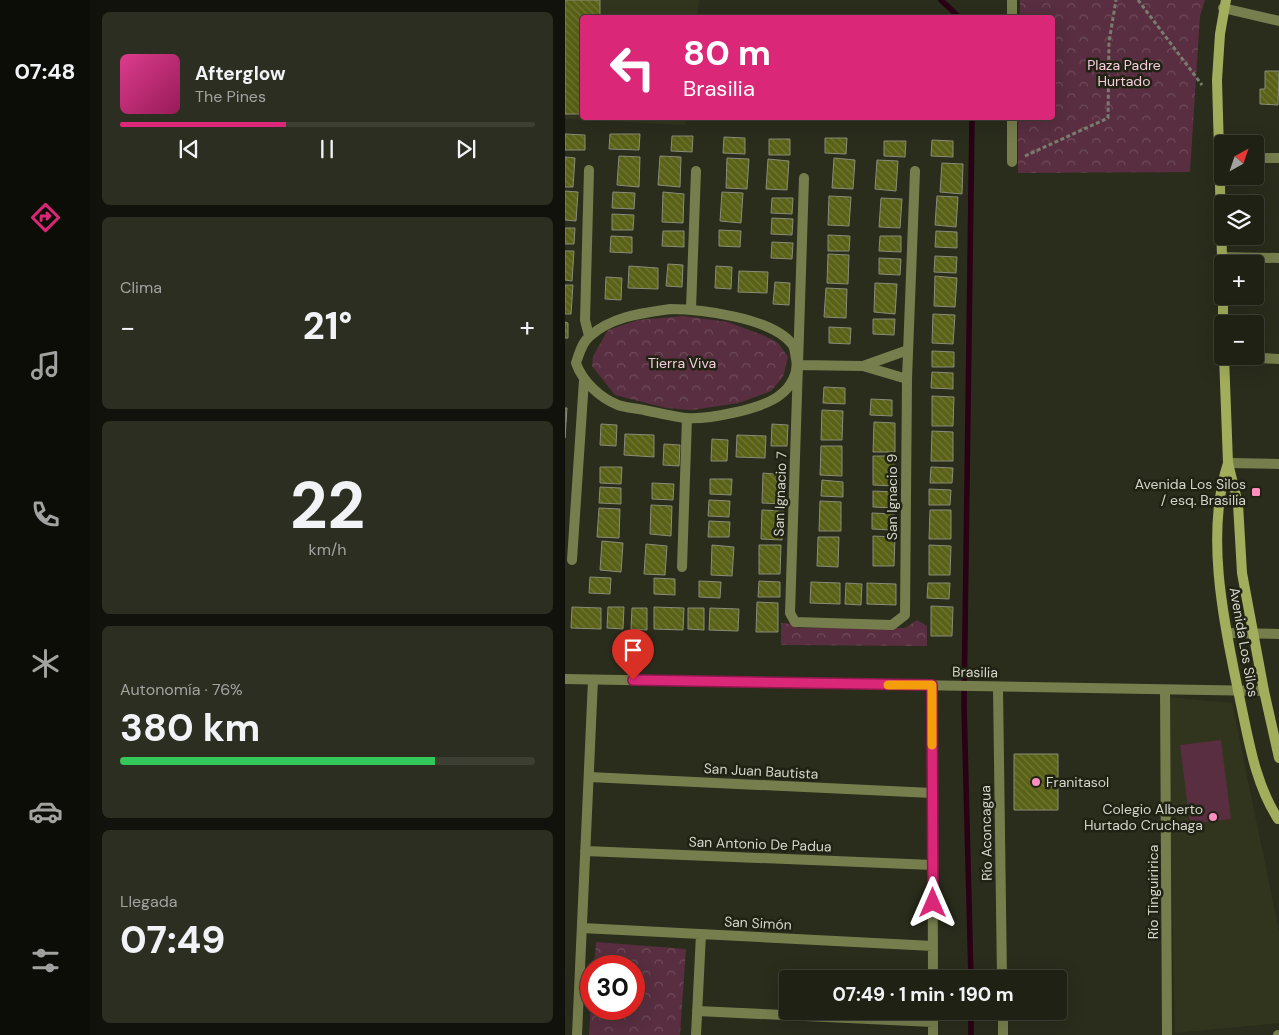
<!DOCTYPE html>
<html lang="es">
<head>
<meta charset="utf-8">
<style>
	:root { --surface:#202115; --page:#2d2e22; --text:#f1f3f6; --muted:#a2a3a0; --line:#3d3e34; --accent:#db2777 }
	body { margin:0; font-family:"DM Sans",sans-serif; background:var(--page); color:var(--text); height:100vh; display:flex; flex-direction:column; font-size:19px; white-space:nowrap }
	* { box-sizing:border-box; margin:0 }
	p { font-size:16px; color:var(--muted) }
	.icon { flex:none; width:28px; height:28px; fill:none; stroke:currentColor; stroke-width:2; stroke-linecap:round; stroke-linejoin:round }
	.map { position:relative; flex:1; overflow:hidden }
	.sheet { display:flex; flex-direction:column; gap:12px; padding:12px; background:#12120c; width:475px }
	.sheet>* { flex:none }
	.banner { position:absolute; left:15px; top:15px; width:475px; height:105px; border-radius:5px; box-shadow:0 5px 20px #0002,0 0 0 1px var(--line); background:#db2777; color:#fff; overflow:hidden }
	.needle { width:32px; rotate:40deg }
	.buttons { position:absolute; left:649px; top:135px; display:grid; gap:10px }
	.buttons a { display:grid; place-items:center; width:50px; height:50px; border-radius:5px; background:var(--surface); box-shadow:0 5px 20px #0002,0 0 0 1px var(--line); font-size:25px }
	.speed { position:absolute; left:15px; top:955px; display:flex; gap:10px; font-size:25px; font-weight:700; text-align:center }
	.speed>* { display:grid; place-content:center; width:65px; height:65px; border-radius:50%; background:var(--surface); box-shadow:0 5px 20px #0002,0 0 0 1px var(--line); line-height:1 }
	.speed .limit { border:8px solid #d22; background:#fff; color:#111 }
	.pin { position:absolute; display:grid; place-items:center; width:42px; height:42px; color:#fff; margin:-51px -21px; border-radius:50% 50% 50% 0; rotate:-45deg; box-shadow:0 0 5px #0007 }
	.pin .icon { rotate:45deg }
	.me { position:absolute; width:55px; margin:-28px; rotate:0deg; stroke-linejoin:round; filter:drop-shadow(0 0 4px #0008) }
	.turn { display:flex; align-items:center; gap:18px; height:105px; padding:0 20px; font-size:22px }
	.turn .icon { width:65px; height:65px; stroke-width:2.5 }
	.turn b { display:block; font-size:35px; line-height:42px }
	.big { font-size:38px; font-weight:700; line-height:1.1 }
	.sheet .card { flex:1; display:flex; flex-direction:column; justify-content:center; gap:8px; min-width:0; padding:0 18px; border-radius:8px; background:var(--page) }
	.sheet .dial { align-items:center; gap:0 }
	.dial b { font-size:65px; line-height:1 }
	.song { display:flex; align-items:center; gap:15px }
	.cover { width:60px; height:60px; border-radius:8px; background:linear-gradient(135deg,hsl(330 70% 55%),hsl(330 70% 35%)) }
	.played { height:5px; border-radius:2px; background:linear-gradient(90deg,var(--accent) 40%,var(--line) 40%) }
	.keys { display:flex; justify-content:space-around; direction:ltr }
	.heat { display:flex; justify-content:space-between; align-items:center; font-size:28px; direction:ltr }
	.charge { height:8px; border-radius:4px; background:linear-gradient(90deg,#34c759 76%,var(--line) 0) }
	.trip { position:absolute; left:214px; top:970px; width:288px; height:50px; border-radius:5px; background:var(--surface); box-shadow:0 5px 20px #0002,0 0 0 1px var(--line); font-weight:700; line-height:50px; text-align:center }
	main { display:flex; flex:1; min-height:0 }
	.menu { display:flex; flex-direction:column; width:90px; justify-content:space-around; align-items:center; background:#0d0d08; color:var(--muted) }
	.menu .icon { width:35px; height:35px }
	.menu .selected { color:var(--accent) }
	.menu b { font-size:22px; color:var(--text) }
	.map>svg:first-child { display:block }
	.built { fill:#32351e }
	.grass { fill:#582e40 }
	.forest { fill:url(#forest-crowns) }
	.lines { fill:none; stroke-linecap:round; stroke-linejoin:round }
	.stream { stroke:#290015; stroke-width:5.5 }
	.building { fill:url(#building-back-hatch); stroke:#898c79 }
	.path { stroke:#7a7c6f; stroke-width:3; stroke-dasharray:4 2.5; stroke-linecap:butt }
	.service { stroke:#777e4d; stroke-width:10 }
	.minor { stroke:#777e4d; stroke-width:10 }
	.tertiary { stroke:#777e4d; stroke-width:10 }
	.secondary { stroke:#a3ae5d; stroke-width:10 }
	.route-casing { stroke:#8e194d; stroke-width:12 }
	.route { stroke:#db2777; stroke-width:9 }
	.slow { stroke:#f59e0b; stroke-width:9 }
	.poi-dot { fill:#fd8ebf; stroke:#202213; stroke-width:2 }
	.labels { text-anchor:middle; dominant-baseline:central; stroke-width:5; stroke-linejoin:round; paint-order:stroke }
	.park-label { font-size:14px; fill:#f5ccdc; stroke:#202213 }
	.poi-label { font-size:14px; fill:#d4d6cc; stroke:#202213; text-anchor:end }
	.street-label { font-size:14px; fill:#d4d6cc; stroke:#202213 }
</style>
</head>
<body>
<main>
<nav class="menu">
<b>07:48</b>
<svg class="icon selected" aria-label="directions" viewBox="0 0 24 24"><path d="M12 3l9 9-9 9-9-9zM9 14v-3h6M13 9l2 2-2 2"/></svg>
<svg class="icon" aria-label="music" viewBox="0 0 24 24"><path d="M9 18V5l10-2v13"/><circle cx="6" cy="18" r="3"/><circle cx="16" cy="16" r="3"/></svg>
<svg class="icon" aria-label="phone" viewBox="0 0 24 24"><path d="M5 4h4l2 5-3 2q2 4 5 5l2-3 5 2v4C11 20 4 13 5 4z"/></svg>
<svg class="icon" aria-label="climate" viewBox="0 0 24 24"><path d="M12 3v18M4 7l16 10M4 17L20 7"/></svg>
<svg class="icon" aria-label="car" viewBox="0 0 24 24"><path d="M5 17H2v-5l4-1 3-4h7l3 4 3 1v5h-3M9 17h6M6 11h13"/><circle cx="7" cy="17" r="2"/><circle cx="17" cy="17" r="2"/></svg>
<svg class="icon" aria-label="filters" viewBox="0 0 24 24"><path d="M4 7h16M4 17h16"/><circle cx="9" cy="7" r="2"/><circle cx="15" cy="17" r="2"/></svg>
</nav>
<section class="sheet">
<div class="card">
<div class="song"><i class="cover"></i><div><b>Afterglow</b><p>The Pines</p></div></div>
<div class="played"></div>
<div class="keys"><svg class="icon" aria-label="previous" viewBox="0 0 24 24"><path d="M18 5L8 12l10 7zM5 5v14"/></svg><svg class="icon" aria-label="pause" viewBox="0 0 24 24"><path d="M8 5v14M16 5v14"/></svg><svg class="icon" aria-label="next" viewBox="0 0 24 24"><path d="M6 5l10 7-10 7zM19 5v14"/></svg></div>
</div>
<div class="card"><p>Clima</p>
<div class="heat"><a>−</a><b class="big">21°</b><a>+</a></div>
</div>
<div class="card dial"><b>22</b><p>km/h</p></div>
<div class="card"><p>Autonomía · 76%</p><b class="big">380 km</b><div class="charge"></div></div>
<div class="card"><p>Llegada</p><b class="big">07:49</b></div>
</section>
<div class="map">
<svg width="714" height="1035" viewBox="0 0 714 1035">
	<defs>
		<pattern id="forest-crowns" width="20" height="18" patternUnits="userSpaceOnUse" patternTransform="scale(1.25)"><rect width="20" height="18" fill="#582e40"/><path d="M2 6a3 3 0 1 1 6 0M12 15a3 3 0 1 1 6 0" fill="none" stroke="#6f4c5a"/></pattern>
		<pattern id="building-back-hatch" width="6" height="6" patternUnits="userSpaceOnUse" patternTransform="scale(1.25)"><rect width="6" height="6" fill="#596116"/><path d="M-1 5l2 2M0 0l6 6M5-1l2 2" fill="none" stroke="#707737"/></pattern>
	</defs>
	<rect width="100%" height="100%" fill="#2a2c1c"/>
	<path class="built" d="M0,0H134L132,17L18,18V118H121L120,125L0,119Z
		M603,697L667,703L714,931V1023L610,1033Z"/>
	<path class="grass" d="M656,740L666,819L625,824L615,745Z"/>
	<path class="forest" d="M455,0H640L635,16L625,172L453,173V118H488V18L455,17Z
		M118,316L163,322L200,336L213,343L223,357L218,377L206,391L174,403L127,410L101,408L50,395L27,366L28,356L43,330L73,320Z
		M352,620L362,626V646L216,645V623L227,624L233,628H340Z
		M31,942L121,949L115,1035H24L26,1001V1009H69V966H29Z"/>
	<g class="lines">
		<path class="stream" d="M376,0L395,18
			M406,979L399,705L407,118
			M406,1011V1035"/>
	</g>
	<path class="building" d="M0,0H35V18H18V114H0Z
		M700,71H714L713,105L695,104V89H700Z
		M0,134L20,135V150H0Z
		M45,134H75L74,150L44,149Z
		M107,136H128L127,152L106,151Z
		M159,137L180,138V154L158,153Z
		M260,138H282L281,154L260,153Z
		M204,139H225V155H204Z
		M367,140L388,141V157L366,156Z
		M319,141H341L340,157L319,156Z
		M54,156L75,157L74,187L52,185Z
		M95,156L116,157L115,187L93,185Z
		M0,157L10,158L8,187H0Z
		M162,158L184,159L182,189L161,188Z
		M269,158L290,160L288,189L267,188Z
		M203,159L224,161L222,190L201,189Z
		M312,160L333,161L331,191L310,189Z
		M377,163L398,164L397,194L375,192Z
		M0,191L13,192L11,221L0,220Z
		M48,192L70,193L69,209L47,208Z
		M98,192L119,194L118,223L97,222Z
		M157,192L178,193L176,223L155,221Z
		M264,196L286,197L284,226L263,225Z
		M372,196L393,197L391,227L370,225Z
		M207,198H228L227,214L206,213Z
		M316,198L337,199L335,228L314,227Z
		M47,214L69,215L68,230H47Z
		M207,218L228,219L227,235L206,234Z
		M0,228H10L9,244H0Z
		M154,230L176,231L175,247L154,246Z
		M98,231H119V247L97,246Z
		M371,231L392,232V248L370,247Z
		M263,235L285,236L284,251H263Z
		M46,236L67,237V253L45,252Z
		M315,236H336V252L314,251Z
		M207,242L228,243L227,259L206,258Z
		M0,251H9L7,281L0,280Z
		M263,254L284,255L283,284L262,283Z
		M370,256L392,257L391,273L369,272Z
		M314,258L336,259L335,275L314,274Z
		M103,264L118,265L117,287L101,286Z
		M64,266L93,268V289L63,288Z
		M151,266L167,267L166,289L150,288Z
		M174,271L203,272L202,293L173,292Z
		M370,276L392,278L390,307L369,306Z
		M41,277L57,278L56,300L40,299Z
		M210,282L225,283L224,305L208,304Z
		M310,283L332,284L330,314L309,312Z
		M0,285H8L6,314H0Z
		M261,288L282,289L281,318L259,317Z
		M368,314L390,315L388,344L367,343Z
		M308,319H330L329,335L308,334Z
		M0,322L3,323V338H0Z
		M264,327L286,328L285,344L264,343Z
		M367,351L389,352V367H367Z
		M367,372L388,373V389L366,388Z
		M259,387L280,388V404L258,403Z
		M367,396L389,397L388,426H367Z
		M306,399L327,400V416L305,415Z
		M0,408H2L0,438Z
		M257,410L278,411L277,440H256Z
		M309,422L330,423V452H308Z
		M36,424L52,425L51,446L35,445Z
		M207,424L223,425L222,446H206Z
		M367,431L388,432V461H366Z
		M60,434L89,435V457L59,455Z
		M172,435L201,436L200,458L171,457Z
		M147,439L163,440L162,461H146Z
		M99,444L115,445L114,466L98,465Z
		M256,446H277V476L255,475Z
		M308,456H329V486L308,485Z
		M35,467H57L56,484L35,483Z
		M366,467L388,468L387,483H365Z
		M198,473L220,475L218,504L197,503Z
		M145,479H167L166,495L145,494Z
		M257,480L278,482V497L256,496Z
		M87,483L109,484L108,500L87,499Z
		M35,487L56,488V504L34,503Z
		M364,489L386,490L385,505H364Z
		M308,491L330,492L329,508L308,507Z
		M144,500L165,501L164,517L143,516Z
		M255,501L276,502V531H254Z
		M86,505L107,506L106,536L85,534Z
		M34,508L55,509L54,538L32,537Z
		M197,510L219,511L217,540L196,539Z
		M365,510H386V539H364Z
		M307,513L329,514L328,530L307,529Z
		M144,521L165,522L164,537H143Z
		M308,536L330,537L329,566H308Z
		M253,537H274L273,567L252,566Z
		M37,541L58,543L56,572L35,570Z
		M81,544L102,546L100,575L79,574Z
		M147,545L169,547L167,576L146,575Z
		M194,545H216L215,574H194Z
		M364,545L386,546L385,575H364Z
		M25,577L46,578L45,594L24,593Z
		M89,578L110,579V595L89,594Z
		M134,581L156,582L155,598L134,597Z
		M194,581L215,582V597H193Z
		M246,582L275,583V604L245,603Z
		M281,583L297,584L296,605L280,604Z
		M302,583L331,584V605L302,604Z
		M363,583H385L384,599L362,598Z
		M192,602L213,603V632H191Z
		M366,606L388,607L387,636H366Z
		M7,607L36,608V629L6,628Z
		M43,607H59L58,629L42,628Z
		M89,607L119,608L118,630L89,629Z
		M67,608H82V630L66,629Z
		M123,608H139V630L123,629Z
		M145,608L174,609L173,631L144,630Z
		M449,754H493V810H449Z"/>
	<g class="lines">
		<path class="path" d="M573,0L637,85
			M460,156L543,118L544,42L551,0"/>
		<path class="service" d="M658,8L714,21"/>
		<path class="minor" d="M447,0V18
			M447,118V162
			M690,158H714
			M239,178L225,613L230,622L327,625L340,615L342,379L350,171
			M657,257L714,258
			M105,309C136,309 207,318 227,344C230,348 230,354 231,359C234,372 226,387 215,395C198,409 142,420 120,418C107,416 93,413 79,410C71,408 61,408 53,405C35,398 17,381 11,363C14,354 17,342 25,336C47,316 78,313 105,309Z
			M126,309L131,171
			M24,336L20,320L24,170
			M659,356L714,359
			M233,365L298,366L342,379
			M298,366L343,350
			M663,463L714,464
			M7,560L19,380
			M117,567L122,418
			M367,685L368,979
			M433,687L437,979
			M600,690L602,1035
			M24,777L367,793
			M20,851L368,865
			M17,928L368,946
			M132,1011L368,1022
			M368,1011V1035
			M438,1011V1035
			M12,1035L28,680
			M131,1035L136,934
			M713,1035H714"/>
		<path class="tertiary" d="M662,633L714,634
			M0,679L699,691"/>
		<path class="secondary" d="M658,292L652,80L655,34L661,0
			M658,296V324
			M659,356L663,463L673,504L677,573L699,691L714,758
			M663,463C639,536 660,627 675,700C684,742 690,783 713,819"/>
	</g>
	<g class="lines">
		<g class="route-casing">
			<path id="route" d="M68,680L367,685L368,903"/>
		</g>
		<use href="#route" class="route"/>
		<path class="slow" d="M323,685H367V745"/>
	</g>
	<g class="poi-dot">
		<rect x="686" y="487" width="10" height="10" rx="2.5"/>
		<circle cx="471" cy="782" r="5"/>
		<circle cx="648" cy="817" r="5"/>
	</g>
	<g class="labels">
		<g class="park-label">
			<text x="559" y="65">Plaza Padre<tspan x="559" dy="16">Hurtado</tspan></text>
			<text x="117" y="363">Tierra Viva</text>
		</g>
		<g class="poi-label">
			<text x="681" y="484">Avenida Los Silos<tspan x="681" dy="16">/ esq. Brasilia</tspan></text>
			<text x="481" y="782" text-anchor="start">Franitasol</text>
			<text x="638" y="809">Colegio Alberto<tspan x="638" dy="16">Hurtado Cruchaga</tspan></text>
		</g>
		<g class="street-label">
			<text transform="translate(215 494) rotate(-88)">San Ignacio 7</text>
			<text transform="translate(327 497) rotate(-90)">San Ignacio 9</text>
			<text transform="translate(679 642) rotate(80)">Avenida Los Silos</text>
			<text transform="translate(410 672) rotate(1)">Brasilia</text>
			<text transform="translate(196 771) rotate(3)">San Juan Bautista</text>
			<text transform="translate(421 833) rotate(-91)">Río Aconcagua</text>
			<text transform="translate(195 844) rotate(2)">San Antonio De Padua</text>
			<text transform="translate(588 892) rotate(-90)">Río Tinguiririca</text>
			<text transform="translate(193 923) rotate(3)">San Simón</text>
		</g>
	</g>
</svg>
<div class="buttons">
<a><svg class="needle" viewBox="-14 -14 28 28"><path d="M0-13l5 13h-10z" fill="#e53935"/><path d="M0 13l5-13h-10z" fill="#a2a3a0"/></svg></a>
<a><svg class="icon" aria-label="layers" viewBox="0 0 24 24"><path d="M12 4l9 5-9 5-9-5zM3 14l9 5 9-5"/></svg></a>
<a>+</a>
<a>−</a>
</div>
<div class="speed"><div class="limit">30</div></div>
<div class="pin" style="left:68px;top:680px;background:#d93025"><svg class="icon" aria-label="arrive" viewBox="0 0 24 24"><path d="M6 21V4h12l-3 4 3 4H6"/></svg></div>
<svg class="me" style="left:368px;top:903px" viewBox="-20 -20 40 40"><path d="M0-17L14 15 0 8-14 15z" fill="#db2777" stroke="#fff" stroke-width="4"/></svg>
<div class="trip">07:49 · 1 min · 190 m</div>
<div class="banner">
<div class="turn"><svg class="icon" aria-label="left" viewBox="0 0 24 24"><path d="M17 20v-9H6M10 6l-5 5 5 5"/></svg><div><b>80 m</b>Brasilia</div></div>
</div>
</div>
</main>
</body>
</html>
